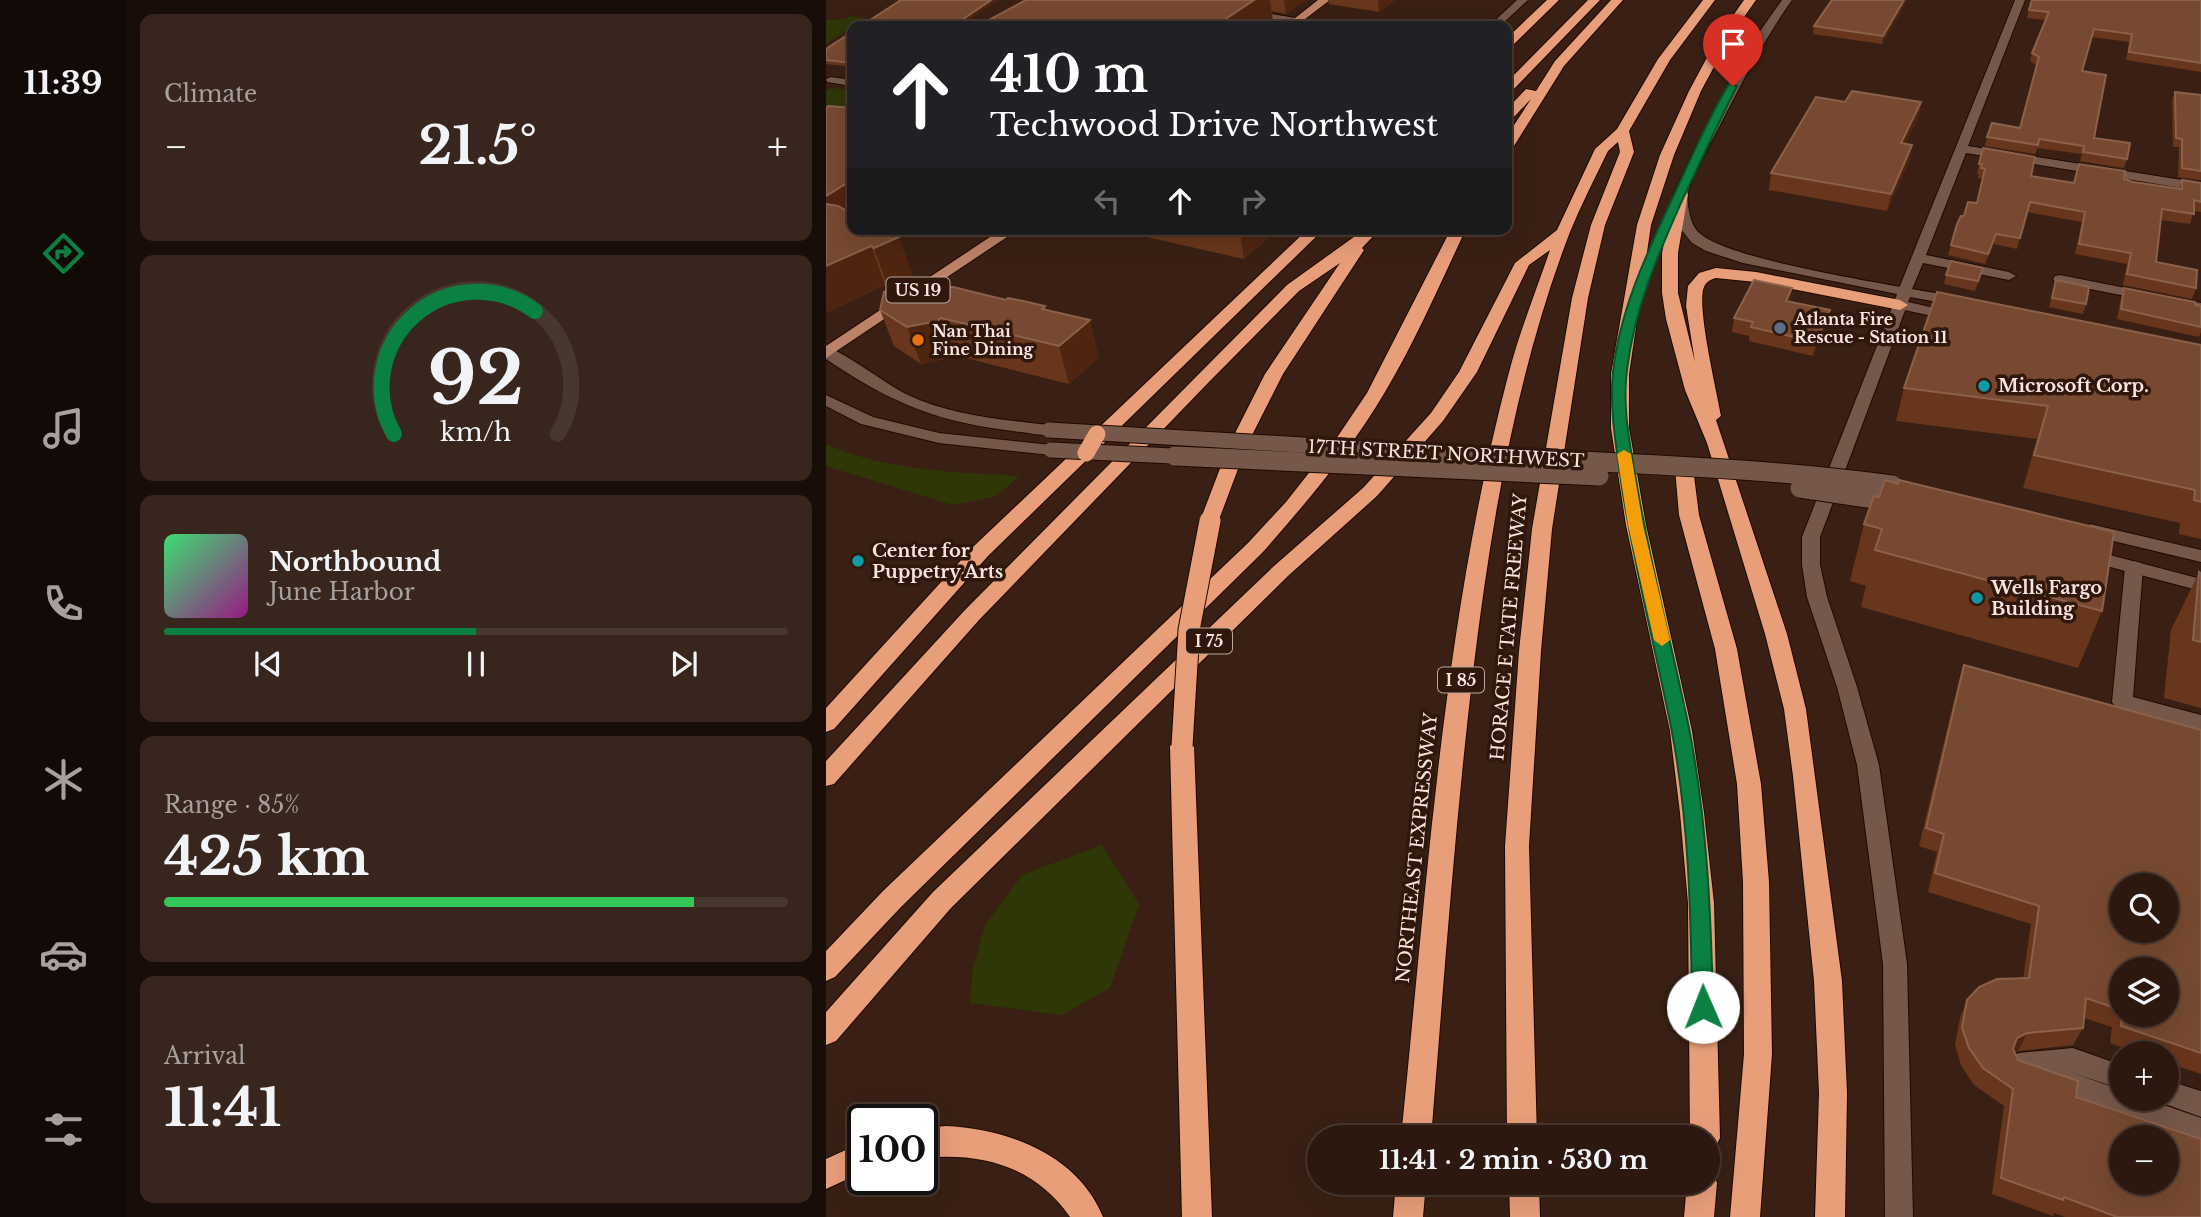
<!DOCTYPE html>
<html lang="en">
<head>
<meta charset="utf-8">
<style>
	:root { --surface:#2c180f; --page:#38251d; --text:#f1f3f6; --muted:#a6a09e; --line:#48372f; --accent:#0b8043 }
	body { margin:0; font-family:"Libre Baskerville",serif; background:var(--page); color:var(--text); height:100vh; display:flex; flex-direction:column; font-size:26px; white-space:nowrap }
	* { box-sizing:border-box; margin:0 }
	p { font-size:23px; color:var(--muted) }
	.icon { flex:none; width:38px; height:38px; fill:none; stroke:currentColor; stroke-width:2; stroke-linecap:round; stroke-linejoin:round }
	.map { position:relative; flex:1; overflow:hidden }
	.details { display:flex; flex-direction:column; gap:14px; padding:14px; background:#180d08; width:700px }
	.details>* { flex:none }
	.banner { position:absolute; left:21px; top:21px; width:665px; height:214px; border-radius:14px; box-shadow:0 7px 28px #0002,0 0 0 2px var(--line); background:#202124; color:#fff; overflow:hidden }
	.buttons { position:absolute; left:1283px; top:873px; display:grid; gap:14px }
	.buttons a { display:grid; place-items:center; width:70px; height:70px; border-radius:50%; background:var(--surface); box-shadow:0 7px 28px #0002,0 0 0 2px var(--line); font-size:35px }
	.speed { position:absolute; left:21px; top:1104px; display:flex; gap:14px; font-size:35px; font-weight:700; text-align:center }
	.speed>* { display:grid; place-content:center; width:91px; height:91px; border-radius:50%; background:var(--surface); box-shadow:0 7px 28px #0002,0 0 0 2px var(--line); line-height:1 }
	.speed .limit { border:4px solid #111; border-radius:10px; background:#fff; color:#111 }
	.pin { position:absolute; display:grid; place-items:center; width:60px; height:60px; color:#fff; margin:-72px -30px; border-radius:50% 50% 50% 0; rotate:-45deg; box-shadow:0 0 7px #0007 }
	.pin .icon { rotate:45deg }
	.me { position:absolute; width:77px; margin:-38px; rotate:359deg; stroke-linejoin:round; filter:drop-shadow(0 0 5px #0008) }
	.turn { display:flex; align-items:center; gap:24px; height:147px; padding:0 28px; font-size:32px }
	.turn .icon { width:91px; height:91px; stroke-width:2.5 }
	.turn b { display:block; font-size:49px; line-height:60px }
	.lanes { display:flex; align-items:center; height:66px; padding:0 28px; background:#0003; justify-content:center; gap:35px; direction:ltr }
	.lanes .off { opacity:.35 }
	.big { font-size:52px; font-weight:700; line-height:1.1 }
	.details .widget { flex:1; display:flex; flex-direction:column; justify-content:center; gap:10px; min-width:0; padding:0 24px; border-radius:14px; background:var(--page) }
	.details .dial { align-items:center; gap:0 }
	.dial svg { height:182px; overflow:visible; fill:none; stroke:var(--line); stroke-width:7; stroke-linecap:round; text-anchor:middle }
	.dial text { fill:var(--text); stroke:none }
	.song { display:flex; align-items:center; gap:21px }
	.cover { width:84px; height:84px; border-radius:10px; background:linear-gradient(135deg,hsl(140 70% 55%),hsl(310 70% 35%)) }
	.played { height:7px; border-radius:4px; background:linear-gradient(90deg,var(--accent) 50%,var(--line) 50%) }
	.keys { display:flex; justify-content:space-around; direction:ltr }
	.heat { display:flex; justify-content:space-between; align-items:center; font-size:38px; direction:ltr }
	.charge { height:10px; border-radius:5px; background:linear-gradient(90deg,#34c759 85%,var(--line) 0) }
	.trip { position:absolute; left:481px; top:1125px; width:413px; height:70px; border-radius:35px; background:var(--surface); box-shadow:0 7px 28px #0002,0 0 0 2px var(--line); font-weight:700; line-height:70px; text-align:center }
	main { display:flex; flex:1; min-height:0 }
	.tab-bar { display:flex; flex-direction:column; width:126px; justify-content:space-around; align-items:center; background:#120a06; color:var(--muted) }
	.tab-bar .icon { width:49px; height:49px }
	.tab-bar .current { color:var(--accent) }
	.tab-bar b { font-size:32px; color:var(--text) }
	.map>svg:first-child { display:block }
	.green { fill:#2f3707 }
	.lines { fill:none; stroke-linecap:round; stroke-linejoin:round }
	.minor-casing { stroke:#200901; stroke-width:2 }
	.tertiary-casing { stroke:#200901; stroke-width:2 }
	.secondary-casing { stroke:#200901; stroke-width:2 }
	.primary-casing { stroke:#200901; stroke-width:2 }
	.motorway-casing { stroke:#200901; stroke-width:2 }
	.minor { fill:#76584a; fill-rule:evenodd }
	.tertiary { fill:#76584a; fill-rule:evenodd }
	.secondary { fill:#76584a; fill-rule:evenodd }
	.primary { fill:#bb8267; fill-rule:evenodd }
	.motorway { fill:#e99e7a; fill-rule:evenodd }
	.secondary-bridge-far1-casing { stroke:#200901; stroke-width:17; stroke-linecap:butt }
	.secondary-bridge-casing { stroke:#200901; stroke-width:21; stroke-linecap:butt }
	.motorway-bridge-far1-casing { stroke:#200901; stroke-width:18; stroke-linecap:butt }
	.motorway-bridge-casing { stroke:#200901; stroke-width:23; stroke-linecap:butt }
	.secondary-bridge-far1 { stroke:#76584a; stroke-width:15 }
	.secondary-bridge { stroke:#76584a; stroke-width:19 }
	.motorway-bridge-far1 { stroke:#e99e7a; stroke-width:17 }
	.motorway-bridge { stroke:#e99e7a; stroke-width:21 }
	.wall { fill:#68361c; fill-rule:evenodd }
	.shaded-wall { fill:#4f2510 }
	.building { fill:#774930; stroke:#8b614b; stroke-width:2; fill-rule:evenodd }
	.route { fill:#0b8043; stroke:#07532c; stroke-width:2 }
	.slow { fill:#f59e0b }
	.service-dot { fill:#5c6f8a; stroke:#30170b; stroke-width:2.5 }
	.food-dot { fill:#e8710a; stroke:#30170b; stroke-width:2.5 }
	.culture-dot { fill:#0f9aa8; stroke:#30170b; stroke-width:2.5 }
	.labels { text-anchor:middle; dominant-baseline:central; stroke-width:7; stroke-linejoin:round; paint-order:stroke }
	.shield { fill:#30170b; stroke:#bba79e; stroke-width:2 }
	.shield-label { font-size:16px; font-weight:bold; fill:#f7e5dd }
	.far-poi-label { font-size:16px; font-weight:bold; fill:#f7e5dd; stroke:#30170b; text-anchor:start }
	.poi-label { font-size:18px; font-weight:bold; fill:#f7e5dd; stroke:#30170b; text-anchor:start }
	.street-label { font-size:18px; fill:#f7e5dd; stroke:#30170b }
</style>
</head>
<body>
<main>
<nav class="tab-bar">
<b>11:39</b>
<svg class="icon current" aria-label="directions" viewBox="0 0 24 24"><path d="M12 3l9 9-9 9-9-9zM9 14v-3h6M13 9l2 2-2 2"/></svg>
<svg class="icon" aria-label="music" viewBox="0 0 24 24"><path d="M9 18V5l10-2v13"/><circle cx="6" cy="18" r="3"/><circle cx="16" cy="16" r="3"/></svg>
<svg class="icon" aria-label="phone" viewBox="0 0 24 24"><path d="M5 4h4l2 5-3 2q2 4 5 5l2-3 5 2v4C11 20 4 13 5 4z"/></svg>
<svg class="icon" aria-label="climate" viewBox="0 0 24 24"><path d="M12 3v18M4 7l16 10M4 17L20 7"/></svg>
<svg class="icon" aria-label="car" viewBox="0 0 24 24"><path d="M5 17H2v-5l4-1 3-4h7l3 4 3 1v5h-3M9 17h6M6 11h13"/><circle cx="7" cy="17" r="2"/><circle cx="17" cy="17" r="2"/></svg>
<svg class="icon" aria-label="filters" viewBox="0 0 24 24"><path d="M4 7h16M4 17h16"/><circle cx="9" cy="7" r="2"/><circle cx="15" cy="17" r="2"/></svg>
</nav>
<section class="details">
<div class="widget"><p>Climate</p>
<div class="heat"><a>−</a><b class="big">21.5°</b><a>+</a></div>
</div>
<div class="widget dial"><svg viewBox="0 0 100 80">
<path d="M14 69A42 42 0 1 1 86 69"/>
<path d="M14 69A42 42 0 0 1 76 15" stroke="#0b8043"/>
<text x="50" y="56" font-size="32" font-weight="700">92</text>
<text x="50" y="72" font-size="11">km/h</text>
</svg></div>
<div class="widget">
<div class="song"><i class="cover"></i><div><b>Northbound</b><p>June Harbor</p></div></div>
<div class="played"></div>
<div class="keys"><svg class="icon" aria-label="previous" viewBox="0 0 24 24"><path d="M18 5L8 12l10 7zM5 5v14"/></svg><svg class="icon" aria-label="pause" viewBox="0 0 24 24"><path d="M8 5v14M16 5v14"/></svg><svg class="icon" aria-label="next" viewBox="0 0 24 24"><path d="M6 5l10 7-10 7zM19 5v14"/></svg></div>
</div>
<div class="widget"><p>Range · 85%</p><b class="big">425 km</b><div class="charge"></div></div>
<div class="widget"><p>Arrival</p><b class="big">11:41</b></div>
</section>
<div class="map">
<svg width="1375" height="1217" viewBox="0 0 1375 1217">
	<rect width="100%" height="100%" fill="#3a2014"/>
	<path class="green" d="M23,16L40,18L0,44V20L19,19Z
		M5,88L26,90V108L0,123V91Z
		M0,444C60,471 129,472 193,476L171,496L127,505L0,466Z
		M276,845L313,904L284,988L236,1015L144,1003L146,973L159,925L196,875Z"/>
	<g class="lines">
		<g class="minor-casing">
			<path id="minor" d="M1189,0H1199L1142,146L1375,183V191L1140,153L1100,255L1183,272L1190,276L1183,280L1097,263L1084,294H1074L1072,291Z
				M422,10L500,23L505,26H483L418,15L417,13Z
				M5,77L26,80V86L1,82L0,79Z
				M1234,275L1375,303V311L1229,282L1227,279L1229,276Z
				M1074,301L1081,305L994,537V565L1001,597L1031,687L1053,765L1081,964L1087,1217H1059L1057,964L1031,765L1011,687L981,597L976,565V537L1067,305Z
				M1308,561L1315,563L1317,567L1307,697L1375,715V731L1289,707L1286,702L1299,567L1301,563Z
				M1247,1048L1295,1065V1089L1244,1072L1295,1090V1099H1321L1375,1118V1144L1218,1088L1214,1079L1216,1075L1193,1077L1184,1074L1180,1065L1184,1056L1193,1053Z
				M1340,1080L1375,1091V1117L1331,1101L1340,1099Z"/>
		</g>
		<g class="tertiary-casing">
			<path id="tertiary" d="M691,0H702L674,26H663Z
				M956,0H966C937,41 915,84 892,129C882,149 867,171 862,192C860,200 864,221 869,228C887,261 1094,288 1139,299L1141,302L1134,306L1084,297L1082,302L1135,314L1137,317L1135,320L1130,321L1069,308L1067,305L1071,294L917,263L880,251L866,243L854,228L848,194L867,153L925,44Z"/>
		</g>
		<g class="secondary-casing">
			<path id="secondary" d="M0,347C19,352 58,383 80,394C125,416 174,419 223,425L231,430C223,439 207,433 195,432C114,423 68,405 0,359Z
				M0,395L47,417L113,433L225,445L233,450L225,455L113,443L35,424L0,406Z
				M1264,524L1375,550V562L1258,534L1255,530Z
				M1261,549L1375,579V591L1254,559L1252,555L1254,551Z"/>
		</g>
		<g class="primary-casing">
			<path id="primary" d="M492,0H504L470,26H459Z
				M176,229H193L0,358V346Z"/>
		</g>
		<g class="motorway-casing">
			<path id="motorway" d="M721,0H733L685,47H681V38Z
				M762,0H774L685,92L681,93V82Z
				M785,0H797L738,66L688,146L681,150V136L705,99L686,119L681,120V109L700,89L710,91L729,61Z
				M877,0H889L844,60L803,131L808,152L779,225L762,298L726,529L715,651L703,846L711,1138H681L679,846L693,651L706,529L746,298L765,225L794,152L792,142L782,151C769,178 755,205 744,232C691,370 666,518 648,664C629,822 618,980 605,1138H575C601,883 617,624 682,376C693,333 710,291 724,250L703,265L651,372L617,421L551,496L462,576L125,908L10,1041L0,1045V1012L107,892L448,566L537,488L605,413L633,372L689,263L731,230L769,149L791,129L832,59Z
				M918,0H930L904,37L875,91L848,155L825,225L803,374V428L820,525L866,731L878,813L888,903L894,1138L889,1148L882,1151V1138H864L862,903L854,813L844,731L800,525L785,428V374L811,225L834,155L863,91L892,37Z
				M855,190L862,194L852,253V293L869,362L860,306L862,286L873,273L890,268L930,272L1074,300L1082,305L1074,310L930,282L890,278C885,279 880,282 878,287C870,305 891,392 895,416L890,420L961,634L980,709L1016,981L1021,1093L1019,1217H989L993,1093L988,981L967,776L958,709L939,634L881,443L859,390L840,319L836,293V253L848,194Z
				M482,229H498L162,556L8,729L0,732V708L148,546Z
				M539,229H554L536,248L538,250L457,374L421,445L391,525H377L374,521L403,445L439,374L514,263L473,291L381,384L153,620L8,784L0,786V761L139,610L461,285Z
				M625,229H640C614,284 590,340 559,392C525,450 481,502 436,553L75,907L9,977L0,981V951L57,891L422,543L460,502L512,436L541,393Z
				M858,462L867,468L873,515L911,649L935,784L943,882L946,1054L934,1217H904L918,1054L917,882L911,784L889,649L853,515L849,468Z
				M356,737L364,740L368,746L386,1217H356L344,746L348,740Z
				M120,1126C183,1129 252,1155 277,1217H244C209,1166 155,1152 96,1158V1128Z
				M37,1142V1172L0,1189V1159Z
				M882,1170L887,1172L891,1183L888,1217H858L861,1183H882Z
				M570,1183H600L597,1217H567Z
				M683,1183H713L714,1217H684Z"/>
		</g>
		<use href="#minor" class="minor"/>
		<use href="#tertiary" class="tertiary"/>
		<use href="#secondary" class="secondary"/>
		<use href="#primary" class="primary"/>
		<use href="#motorway" class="motorway"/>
		<g class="secondary-bridge-far1-casing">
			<path id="secondary-bridge-far1" d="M223,430L694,458
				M225,450L386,458"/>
		</g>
		<g class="secondary-bridge-casing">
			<path id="secondary-bridge" d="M349,456L773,476
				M664,456C798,464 933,467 1066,485
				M974,488L1061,501"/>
		</g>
		<g class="motorway-bridge-far1-casing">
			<path id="motorway-bridge-far1" d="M260,453L271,434"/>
		</g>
		<g class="motorway-bridge-casing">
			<path id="motorway-bridge" d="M356,746L363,630L384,521"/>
		</g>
		<use href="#secondary-bridge-far1" class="secondary-bridge-far1"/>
		<use href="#secondary-bridge" class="secondary-bridge"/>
		<use href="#motorway-bridge-far1" class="motorway-bridge-far1"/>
		<use href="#motorway-bridge" class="motorway-bridge"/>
	</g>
	<path class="wall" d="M200,0H483L479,1L460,14L446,11L447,23Z
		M502,0H569L553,12L503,4Z
		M1004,0H1081L1056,44L987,34L988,26L1005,2Z
		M1375,0V72L1300,60L1303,42L1266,37L1256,71L1268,138L1301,159L1298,168L1254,161L1256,154L1211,148L1209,154L1159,146L1161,137L1194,128L1210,65L1204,61L1206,53L1220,20L1201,18L1203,10Z
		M26,32V67L0,64V49Z
		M1349,92L1375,95V180L1352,177L1353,147H1347L1346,100Z
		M1019,102H1095L1092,118L1079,143L1086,145L1083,161L1061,211L943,190L945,173Z
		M0,109H25L26,229L87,276L62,287L59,285L0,313Z
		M1157,148L1205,176L1248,183L1298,179L1307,182L1353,189L1356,180L1375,183V212L1368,211L1364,224L1335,220L1330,262L1370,288L1366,299L1297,285L1301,264L1249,254L1256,222L1201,212L1191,249L1168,244L1159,264L1122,255L1131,224L1151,203L1157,179L1152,178L1153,174H1151Z
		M311,229H441L442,238L418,259L312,235Z
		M1120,275L1154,277L1149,291L1118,284Z
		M1230,280L1260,304L1257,314L1223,307Z
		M101,287L219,306L220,310L273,357L243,384L128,355L124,358L95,364L68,346L54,310Z
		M1298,288L1375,306V332L1373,337L1291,319L1295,298Z
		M964,302L1001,324L987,356L923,341V336L906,332L908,318Z
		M1375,345V539L1353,534L1354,523L1197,488L1211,439L1070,421L1078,388Z
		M1048,496L1276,611L1252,668L1035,607L1040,586L1024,581L1038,524Z
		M1373,572L1375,573V708L1338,698L1345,630Z
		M1138,665L1375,730V1074L1340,1062V1054H1315L1284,1043L1286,1027L1258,1018L1257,1028L1247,1045L1192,1051L1188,1052L1192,1060L1250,1097L1375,1217H1239L1228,1213L1227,1216L1166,1194L1178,1106L1148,1085L1135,1065L1129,1045L1134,1018L1141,1000L1197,979L1205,924L1102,892L1111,852L1093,846L1132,684ZM1295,970L1340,1015H1295Z"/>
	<path class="shaded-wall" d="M165,0H172L134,26H127Z
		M428,0H444L447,23L442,26H389Z
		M458,0H483L479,1L460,14Z
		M552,0H569L553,12Z
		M1078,0H1081L1056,44L1057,36Z
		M1095,102L1092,118L1072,159L1075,143Z
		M1086,145L1083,161L1061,211L1065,194Z
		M26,180V227H0V196Z
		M419,229H441L442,238L418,259L414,233Z
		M1170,234L1168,244L1159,264L1162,254Z
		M73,237L87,276L62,287L48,248Z
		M45,246L59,285L0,313V266Z
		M966,288L964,302L960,301Z
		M1004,310L1001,324L987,356L990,342Z
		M115,318L128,355L124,358L95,364L81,327Z
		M264,320L273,357L243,384L233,346Z
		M1201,1033L1192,1051L1182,1055L1191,1038Z"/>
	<path class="building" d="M75,0H165L127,26H35Z
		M200,0H428L389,26H152Z
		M1006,0H1078L1057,36L988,26Z
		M1206,0H1375V63L1303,52L1306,34L1268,29L1256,71L1280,75L1268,138L1304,143L1301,159L1257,152L1258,146L1213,139L1212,145L1161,137L1166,123L1194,128L1213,57L1206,53L1223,12L1203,10Z
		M26,32V63L0,60V49Z
		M1026,91L1095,102L1075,143L1086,145L1065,194L945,173L990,97L1019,102Z
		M1349,92L1375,95V171L1356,168V139L1350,138Z
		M2,106L26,108V180L0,196V109Z
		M1157,148L1209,157L1205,176L1248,183L1253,164L1299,171L1298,179L1307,182L1356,189V180L1375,183V202L1368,200V214L1336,209L1330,262L1371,270L1370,288L1301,274L1305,253L1253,244L1259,212L1204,202L1194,238L1170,234L1162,254L1125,245L1131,224L1135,216H1138L1142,202L1151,203L1159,169L1155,168L1156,164H1153Z
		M0,204L12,206L26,214V229H58L73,237L48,248L45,246L0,266Z
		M396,229H419L414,233Z
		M1125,261L1157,268L1152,281L1120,275Z
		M90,280L101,287H127L180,300L182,298L197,301L219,306L216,309L264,320L233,346L115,318L111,321L81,327L54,310L58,292Z
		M928,280L966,288L960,301L1004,310L990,342L925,327L927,322L908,318Z
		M1230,280L1263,287L1260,304L1226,298Z
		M1298,288L1369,302V305L1375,306V327L1295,309Z
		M1111,292L1375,345V502L1368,500L1369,490L1208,455L1222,406L1078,388Z
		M1059,480L1072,484L1073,480L1288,532L1276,611L1049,550L1056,529L1038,524L1048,496L1053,497Z
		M1373,572L1375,573V642L1367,640Z
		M1138,665L1375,730V1053L1295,1026L1296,1015H1340V970H1295V1010L1260,998L1257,1028L1201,1033L1191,1038L1187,1049L1192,1060L1252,1081L1250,1097L1375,1139V1217H1291L1238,1197L1237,1200L1175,1178L1187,1089L1157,1068L1143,1048L1136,1028L1141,1000L1153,987L1171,979L1203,978L1213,906L1109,873L1118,834L1100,828ZM1295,886H1340V931H1295ZM1295,1138H1340V1183H1295Z"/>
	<path class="route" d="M903,84L911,86C891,125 873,165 854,205C830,259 808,311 801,370C796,407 804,444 810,480C824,564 846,646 863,728C881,820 885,914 887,1007L884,1014L877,1017L869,1014L866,1007C865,914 863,819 845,727C829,648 809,569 796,488C791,450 783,411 787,372C794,308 822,251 849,193C866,156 882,119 903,84Z"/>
	<path class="slow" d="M798,450L805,454L817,525L844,640L836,646L828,640L802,525L791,454Z"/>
	<circle class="service-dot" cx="954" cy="328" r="7"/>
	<circle class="food-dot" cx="92" cy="340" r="7"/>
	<g class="culture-dot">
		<circle cx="1158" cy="386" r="7"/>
		<circle cx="32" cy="561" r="7"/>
		<circle cx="1151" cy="598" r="7"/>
	</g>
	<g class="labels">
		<g class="shield">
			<rect x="60.5" y="277.5" width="63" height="25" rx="5"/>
			<rect x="360" y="628.5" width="46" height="25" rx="5"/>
			<rect x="612" y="667.5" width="46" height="25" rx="5"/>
		</g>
		<g class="shield-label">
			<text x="92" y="290">US 19</text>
			<text x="383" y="641">I 75</text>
			<text x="635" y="680">I 85</text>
		</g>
		<g class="far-poi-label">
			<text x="968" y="319">Atlanta Fire<tspan x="968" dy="18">Rescue - Station 11</tspan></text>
			<text x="106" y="331">Nan Thai<tspan x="106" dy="18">Fine Dining</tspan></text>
		</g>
		<g class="poi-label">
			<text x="1172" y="386">Microsoft Corp.</text>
			<text x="46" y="551">Center for<tspan x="46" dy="21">Puppetry Arts</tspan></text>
			<text x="1165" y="588">Wells Fargo<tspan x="1165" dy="21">Building</tspan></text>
		</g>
		<g class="street-label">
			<text transform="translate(620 454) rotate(3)">17TH STREET NORTHWEST</text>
			<text transform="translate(683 627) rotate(-85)">HORACE E TATE FREEWAY</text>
			<text transform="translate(591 848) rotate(-84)">NORTHEAST EXPRESSWAY</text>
		</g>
	</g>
</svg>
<div class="buttons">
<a><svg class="icon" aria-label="search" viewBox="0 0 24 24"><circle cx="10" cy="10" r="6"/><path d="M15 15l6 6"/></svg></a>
<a><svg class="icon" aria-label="layers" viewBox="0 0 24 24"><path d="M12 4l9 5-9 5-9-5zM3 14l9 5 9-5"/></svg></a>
<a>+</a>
<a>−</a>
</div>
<div class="speed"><div class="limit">100</div></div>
<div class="pin" style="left:907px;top:86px;background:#d93025"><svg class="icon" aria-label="arrive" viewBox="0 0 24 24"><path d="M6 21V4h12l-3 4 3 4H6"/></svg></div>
<svg class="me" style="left:877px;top:1007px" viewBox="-20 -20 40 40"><circle r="19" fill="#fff"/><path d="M0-13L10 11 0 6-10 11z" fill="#0b8043"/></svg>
<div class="trip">11:41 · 2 min · 530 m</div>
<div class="banner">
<div class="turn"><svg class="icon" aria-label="ahead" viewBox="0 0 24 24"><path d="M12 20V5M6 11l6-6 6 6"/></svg><div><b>410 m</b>Techwood Drive Northwest</div></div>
<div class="lanes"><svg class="icon off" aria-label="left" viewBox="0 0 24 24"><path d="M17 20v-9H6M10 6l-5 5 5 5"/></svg><svg class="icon" aria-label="ahead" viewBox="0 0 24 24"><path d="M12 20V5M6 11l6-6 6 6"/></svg><svg class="icon off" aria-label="right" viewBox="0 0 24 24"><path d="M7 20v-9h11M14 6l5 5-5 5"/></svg></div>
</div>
</div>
</main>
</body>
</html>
